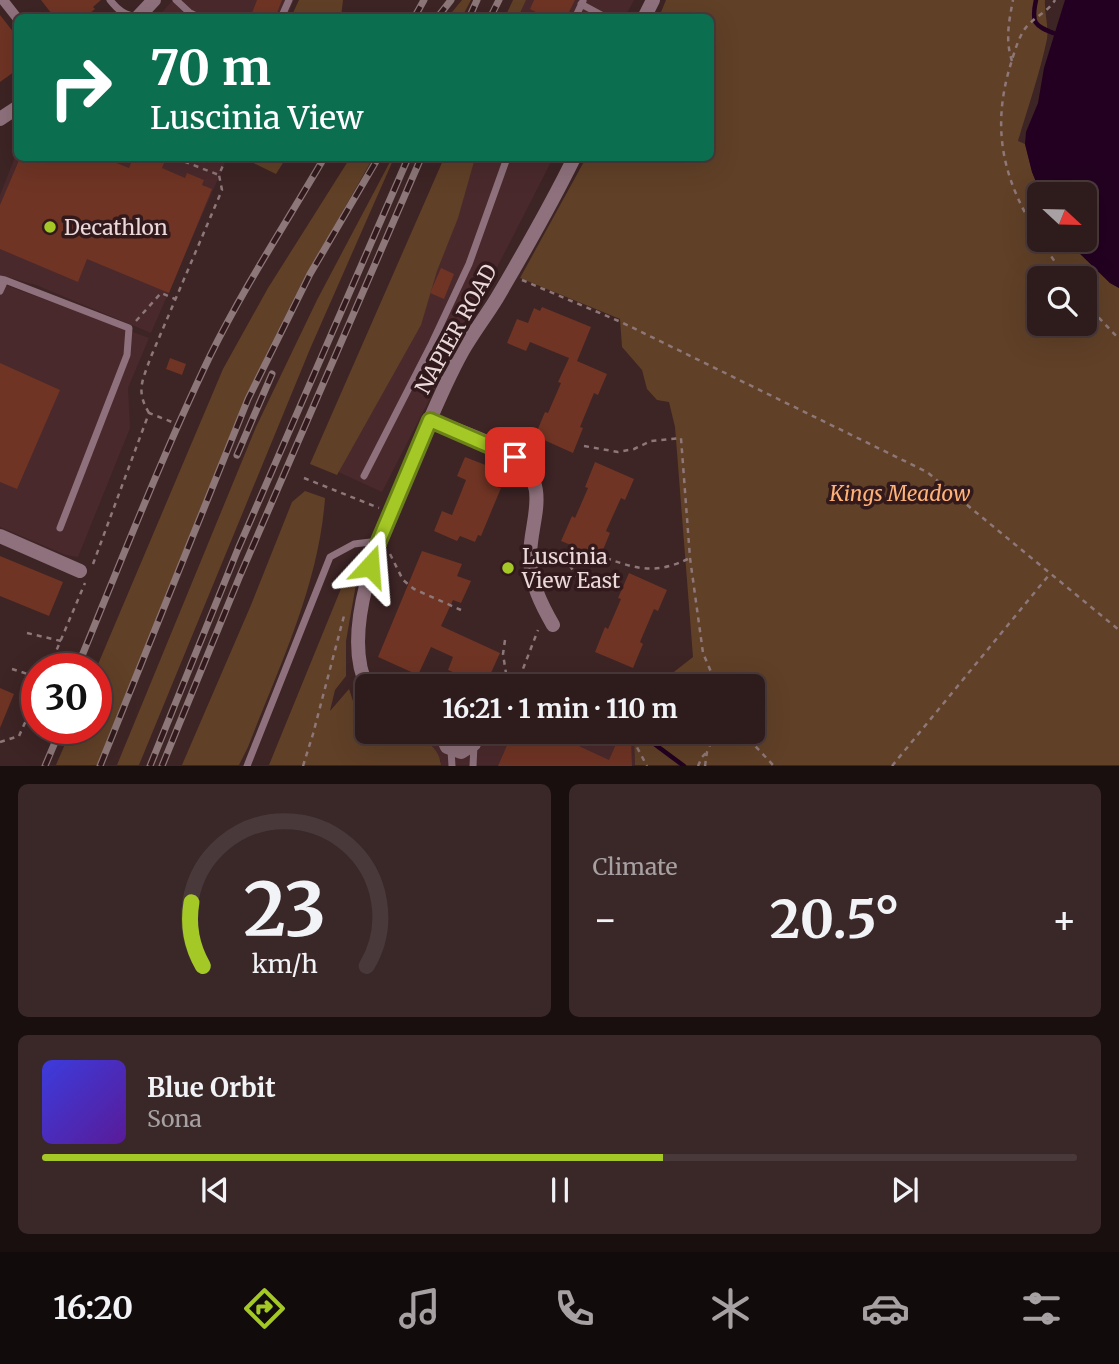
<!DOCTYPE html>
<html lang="en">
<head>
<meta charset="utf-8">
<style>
	:root { --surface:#2e1b1c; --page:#3a2829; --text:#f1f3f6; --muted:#a7a1a3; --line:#49393b; --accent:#a4c825 }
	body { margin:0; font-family:Merriweather,serif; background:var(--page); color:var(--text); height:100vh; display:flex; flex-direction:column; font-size:26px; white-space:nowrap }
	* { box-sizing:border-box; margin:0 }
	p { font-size:23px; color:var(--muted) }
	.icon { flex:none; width:38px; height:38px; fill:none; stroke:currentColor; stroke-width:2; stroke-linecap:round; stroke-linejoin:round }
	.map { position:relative; height:766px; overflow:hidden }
	.side { display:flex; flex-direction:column; gap:18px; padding:18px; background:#190f0f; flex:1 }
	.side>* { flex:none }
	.hud { position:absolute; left:14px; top:14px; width:700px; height:147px; border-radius:10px; box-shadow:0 7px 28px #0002,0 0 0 2px var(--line); background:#0b6e4f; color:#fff; overflow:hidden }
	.needle { width:46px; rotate:112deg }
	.fabs { position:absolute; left:1027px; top:182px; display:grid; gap:14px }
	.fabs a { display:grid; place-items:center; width:70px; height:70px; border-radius:10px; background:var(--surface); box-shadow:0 7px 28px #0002,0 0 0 2px var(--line); font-size:35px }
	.speed { position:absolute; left:21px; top:653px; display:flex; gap:14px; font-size:35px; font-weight:700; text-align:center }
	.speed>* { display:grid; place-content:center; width:91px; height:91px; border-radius:50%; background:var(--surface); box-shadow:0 7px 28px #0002,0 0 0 2px var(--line); line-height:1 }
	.speed .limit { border:10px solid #d22; background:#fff; color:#111 }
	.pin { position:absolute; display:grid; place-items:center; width:60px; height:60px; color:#fff; margin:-30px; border-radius:14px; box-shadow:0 4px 10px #0006 }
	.me { position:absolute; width:77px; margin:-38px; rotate:19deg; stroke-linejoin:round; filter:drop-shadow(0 0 5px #0008) }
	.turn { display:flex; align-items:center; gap:24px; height:147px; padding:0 21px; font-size:32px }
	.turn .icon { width:91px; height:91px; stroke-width:2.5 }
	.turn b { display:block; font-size:49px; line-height:60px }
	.big { font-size:52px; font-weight:700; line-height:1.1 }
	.side .widget { flex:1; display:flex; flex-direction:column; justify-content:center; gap:10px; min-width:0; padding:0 24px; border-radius:10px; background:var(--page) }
	.side .dial { align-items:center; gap:0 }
	.dial svg { height:182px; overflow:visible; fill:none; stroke:var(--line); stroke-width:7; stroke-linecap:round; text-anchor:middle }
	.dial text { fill:var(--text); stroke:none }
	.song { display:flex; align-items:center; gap:21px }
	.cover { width:84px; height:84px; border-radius:10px; background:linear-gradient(135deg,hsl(240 70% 55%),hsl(270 70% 35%)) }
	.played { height:7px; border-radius:4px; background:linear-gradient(90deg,var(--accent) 60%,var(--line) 60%) }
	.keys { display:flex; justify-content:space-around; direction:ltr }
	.heat { display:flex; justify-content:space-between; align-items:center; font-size:38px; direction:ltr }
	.side .tiles { flex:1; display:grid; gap:18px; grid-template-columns:1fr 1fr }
	.widget:last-child { grid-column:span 2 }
	.trip { position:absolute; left:355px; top:674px; width:410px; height:70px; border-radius:10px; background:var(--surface); box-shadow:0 7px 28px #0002,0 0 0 2px var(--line); font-weight:700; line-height:70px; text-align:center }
	.dock { display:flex; height:112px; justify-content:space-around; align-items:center; background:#120b0b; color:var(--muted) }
	.dock .icon { width:49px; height:49px }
	.dock .selected { color:var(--accent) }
	.dock b { font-size:32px; color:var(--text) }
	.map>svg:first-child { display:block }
	.built { fill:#4a292c }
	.green { fill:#604027; fill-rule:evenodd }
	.water { fill:#230021 }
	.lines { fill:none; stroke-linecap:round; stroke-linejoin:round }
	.stream { stroke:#230021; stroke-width:4.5 }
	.building { fill:#6f3424 }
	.path { stroke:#8d7778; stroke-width:2.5; stroke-dasharray:5 5; stroke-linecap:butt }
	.service { stroke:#8e717c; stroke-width:7 }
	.pedestrian { stroke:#8e717c; stroke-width:10 }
	.minor { stroke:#8e717c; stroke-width:14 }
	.rail-casing { stroke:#8d7778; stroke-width:7 }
	.rail { stroke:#321a1c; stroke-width:4.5; stroke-dasharray:13; stroke-linecap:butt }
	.route-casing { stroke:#6b8218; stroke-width:18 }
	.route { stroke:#a4c825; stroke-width:12 }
	.poi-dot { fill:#a4c825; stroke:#321a1c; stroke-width:2.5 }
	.labels { text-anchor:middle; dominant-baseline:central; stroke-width:7; stroke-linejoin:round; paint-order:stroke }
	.poi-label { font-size:21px; fill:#ebd9da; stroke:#321a1c; text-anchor:start }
	.street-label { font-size:21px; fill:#ebd9da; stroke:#321a1c }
	.park-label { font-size:21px; font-style:italic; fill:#ffb277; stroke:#321a1c }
</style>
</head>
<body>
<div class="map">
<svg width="1119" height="766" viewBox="0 0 1119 766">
	<rect width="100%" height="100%" fill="#3d2425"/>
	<path class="built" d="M173,0H294L287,17L157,18Z
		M521,0H634L625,17L512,18Z
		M17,152L18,158H227L151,333L36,285L0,275V195Z
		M472,158H553L382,492L334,470Z
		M0,283L149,338L128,388L130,428L78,557L66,555L0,527Z
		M423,732H625L634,739L635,765H441V761L429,745L419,739Z"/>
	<path class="green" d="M299,0H343L341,17H291Z
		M462,0H471L462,17H448Z
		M513,0H526L518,17H505Z
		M666,0H1045C1044,13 1049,25 1047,39C1040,73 1028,107 1018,141L1025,144L1032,172L1041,194H1040V240H1070L1071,245L1110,283L1119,288V765H635L634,739L625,732H752V686H656L693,657L675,427L669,402L657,400L647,389L642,370L622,347L620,319L520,278L586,158H710V18L659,17ZM1040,278H1085V324H1040Z
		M243,158H286L276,174Z
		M350,158H373L299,288L265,357L100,765H56L72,728H96V669L223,369L268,288Z
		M392,158H394L310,349L139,765H117L256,427L317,300Z
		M444,158H475L458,218L437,271L421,325L337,475L310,464Z
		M305,491L325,498C319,585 279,667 248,747L239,765H182L251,605L292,502Z
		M364,551L358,573L346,641V676L335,690L330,711L349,689L354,704L367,717L368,732C392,732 438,732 441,765H269L349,569L359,555Z"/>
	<path class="water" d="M1065,0H1119V288L1110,283L1071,245L1070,240H1085V194H1041L1032,172L1025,144L1026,132L1038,103L1044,68Z"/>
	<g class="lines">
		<path class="stream" d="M1036,0C1031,23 1034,26 1056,34
			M653,743L684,766"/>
	</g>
	<path class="building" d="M41,0H101L93,7L95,9L84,18H55Z
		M257,0H282L275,18H250Z
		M534,0H575L566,18H547L530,9Z
		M0,15L18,38V69L0,82Z
		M20,158H82L90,161L92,158H104L129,168L133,158L145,161L146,158H150L164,163L162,168L185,178L187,173L204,180L202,185L212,189L169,293L87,259L78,282L0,249V205Z
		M441,268L454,274L444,299L430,293Z
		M542,307L591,327L577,361L607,374L598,395L594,393L580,427L583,428L573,453L535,436L545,412L548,413L561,383L558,382L569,358L530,342L526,351L507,343L517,319L528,323L534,308L540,311Z
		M170,358L186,364L182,375L166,369Z
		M0,363L60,390L17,489L0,482Z
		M465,457L488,466L486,472L501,478L497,487L501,488L481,536L478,535L475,542L460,536L457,541L434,531L442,511L452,515L466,480L457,476Z
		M595,462L634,479L625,500L621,498L606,531L610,533L600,557L561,541L572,516L575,518L588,488L585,487Z
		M422,551L462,564L457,576L471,581L461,603L453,600L441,626L500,653L485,686L448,670L453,657L431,647L418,675L378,657Z
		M0,556L63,582L49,616L0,596Z
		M629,573L667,590L658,611L654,609L640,642L643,644L633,668L595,652L605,627L608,629L621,599L618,598Z
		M0,688L14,694L0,728Z
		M523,732L540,740L543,733L567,743L568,741L609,760L620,735L631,740L632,766H498L512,734L521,738Z"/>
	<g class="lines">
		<path class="path" d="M1012,61C1005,40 1009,21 1013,0
			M114,158L121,160L123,158
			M175,158L219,175
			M1040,238C1005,184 991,134 1009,70C1013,57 1017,41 1024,30C1032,18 1048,12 1055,0
			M1040,240L1066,278
			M522,280L621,322L927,472L1119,630
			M1085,303L1119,339
			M136,321L161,293L175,299
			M149,413C136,391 142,382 150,359L222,190L219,175L226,158
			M584,446L618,452L634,449L651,441L681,438L690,558L703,653L717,686
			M304,478L379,508
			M544,551C566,555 575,571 583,589
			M390,554L403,580L414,589L461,610
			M606,558C639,570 657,574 690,558
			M93,564L149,413L172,422
			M27,633L61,641
			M505,640L503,654L508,686L521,674L538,630
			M49,668L85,583
			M12,669L37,677
			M625,732L632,738L647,766
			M742,732L774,766
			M490,741L497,736
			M0,742L19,736L37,696
			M303,766L313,734L345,612
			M698,766L702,757L707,752
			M705,766L707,752L715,733L718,732
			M892,766L1049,575"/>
		<path class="service" d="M110,0C118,10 124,15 137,17
			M176,0L190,13L200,18
			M581,4L607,18
			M281,18L289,0
			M575,18L583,1
			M0,279L5,280L0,291
			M5,280L129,328L127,355L60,528
			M364,476L432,343L469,264L507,158
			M451,750L452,766
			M247,766L330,557L354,544L379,541
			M473,766L474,745"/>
		<path class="pedestrian" d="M3,0L18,19"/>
		<path class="minor" d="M137,18L154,0
			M644,18L653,0
			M0,119L18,107
			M430,420C452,428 498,444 515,457C553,487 529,521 530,559C531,584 541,604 553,625
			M0,536L80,571
			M368,688C336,628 389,517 413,459C429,423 443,386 462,352C473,333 486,316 497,298C524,252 551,205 574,158
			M443,732V738L447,747L461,752L474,744L476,732"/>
		<g class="rail-casing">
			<path id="rail" d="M414,18L424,0
				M437,18L451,0
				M469,18L477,0
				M490,18L499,0
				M237,455L272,374
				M77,668C120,564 161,458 210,356C244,287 286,223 324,158
				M45,766L61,728
				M100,766L248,399L310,274L378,158
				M150,766L238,549L408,158
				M162,766L239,578L421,158"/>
		</g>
		<use href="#rail" class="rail"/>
	</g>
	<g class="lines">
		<g class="route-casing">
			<path id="route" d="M370,566L379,541L430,420L515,457"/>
		</g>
		<use href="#route" class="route"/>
	</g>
	<g class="poi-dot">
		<circle cx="50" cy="227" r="7"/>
		<circle cx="508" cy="568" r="7"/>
	</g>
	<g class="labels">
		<g class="poi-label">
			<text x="64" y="227">Decathlon</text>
			<text x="522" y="556">Luscinia<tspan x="522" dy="24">View East</tspan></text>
		</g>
		<g class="street-label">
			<text transform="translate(456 329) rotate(-61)">NAPIER ROAD</text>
		</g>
		<g class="park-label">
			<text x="900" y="493">Kings Meadow</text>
		</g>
	</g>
</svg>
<div class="fabs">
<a><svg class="needle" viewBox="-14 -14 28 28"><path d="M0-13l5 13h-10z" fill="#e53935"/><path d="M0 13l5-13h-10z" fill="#a7a1a3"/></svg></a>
<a><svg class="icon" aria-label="search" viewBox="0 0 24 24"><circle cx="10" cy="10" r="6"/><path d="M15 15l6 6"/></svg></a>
</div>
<div class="speed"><div class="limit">30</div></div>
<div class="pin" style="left:515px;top:457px;background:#d93025"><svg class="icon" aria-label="arrive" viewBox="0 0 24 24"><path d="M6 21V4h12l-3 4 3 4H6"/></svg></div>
<svg class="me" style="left:370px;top:566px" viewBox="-20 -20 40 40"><path d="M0-17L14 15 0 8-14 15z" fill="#a4c825" stroke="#fff" stroke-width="4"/></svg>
<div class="trip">16:21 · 1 min · 110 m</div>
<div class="hud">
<div class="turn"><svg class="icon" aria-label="right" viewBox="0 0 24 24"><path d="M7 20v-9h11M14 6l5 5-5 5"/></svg><div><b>70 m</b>Luscinia View</div></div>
</div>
</div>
<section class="side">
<div class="tiles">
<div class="widget dial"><svg viewBox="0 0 100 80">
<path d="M14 69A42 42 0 1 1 86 69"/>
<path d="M14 69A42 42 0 0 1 9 41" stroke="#a4c825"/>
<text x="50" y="56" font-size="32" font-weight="700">23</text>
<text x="50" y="72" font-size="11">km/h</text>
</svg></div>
<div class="widget"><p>Climate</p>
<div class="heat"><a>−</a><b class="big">20.5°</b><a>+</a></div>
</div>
<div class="widget">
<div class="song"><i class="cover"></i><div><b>Blue Orbit</b><p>Sona</p></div></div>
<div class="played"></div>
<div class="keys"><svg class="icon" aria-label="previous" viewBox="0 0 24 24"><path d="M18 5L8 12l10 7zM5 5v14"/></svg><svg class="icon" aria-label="pause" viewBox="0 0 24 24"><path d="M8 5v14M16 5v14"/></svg><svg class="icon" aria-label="next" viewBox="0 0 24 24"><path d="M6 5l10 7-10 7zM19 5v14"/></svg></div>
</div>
</div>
</section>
<nav class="dock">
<b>16:20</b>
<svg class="icon selected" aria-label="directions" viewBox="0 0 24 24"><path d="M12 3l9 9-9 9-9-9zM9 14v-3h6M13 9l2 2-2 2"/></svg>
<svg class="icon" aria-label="music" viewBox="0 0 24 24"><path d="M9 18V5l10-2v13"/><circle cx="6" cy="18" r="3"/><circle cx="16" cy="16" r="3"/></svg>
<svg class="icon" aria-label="phone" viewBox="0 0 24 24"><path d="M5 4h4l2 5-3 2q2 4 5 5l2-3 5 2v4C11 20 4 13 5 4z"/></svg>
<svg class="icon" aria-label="climate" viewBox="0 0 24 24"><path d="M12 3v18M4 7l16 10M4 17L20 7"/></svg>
<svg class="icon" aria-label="car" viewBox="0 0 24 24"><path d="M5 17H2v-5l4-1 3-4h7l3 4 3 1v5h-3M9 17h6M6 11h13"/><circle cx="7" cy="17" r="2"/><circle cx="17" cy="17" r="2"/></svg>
<svg class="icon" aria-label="filters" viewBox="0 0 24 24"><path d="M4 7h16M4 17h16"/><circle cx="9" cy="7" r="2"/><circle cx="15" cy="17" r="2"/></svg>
</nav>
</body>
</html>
